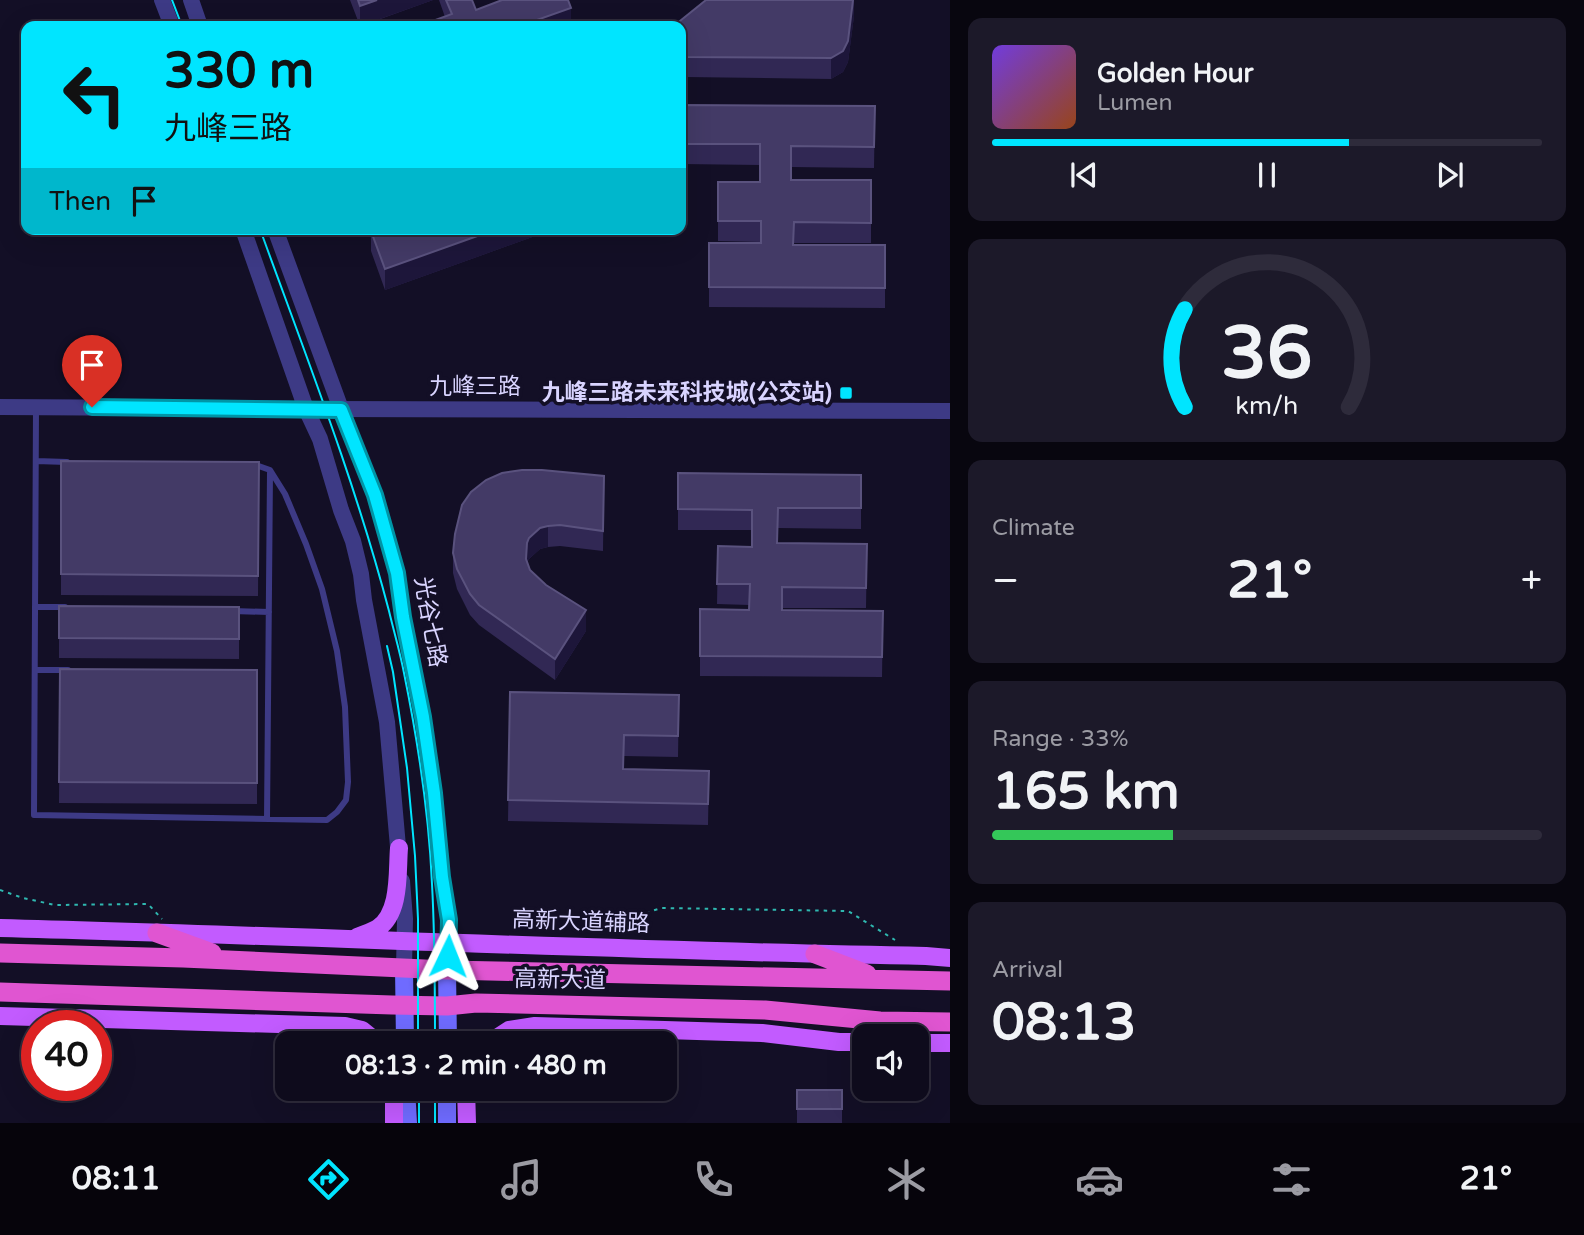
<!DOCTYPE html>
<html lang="en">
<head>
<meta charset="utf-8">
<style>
	:root { --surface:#0e0b1c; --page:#1c1929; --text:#f1f3f6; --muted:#9b9ba3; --line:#2e2b3b; --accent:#00e5ff }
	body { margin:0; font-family:"Varela Round","Noto Sans SC",sans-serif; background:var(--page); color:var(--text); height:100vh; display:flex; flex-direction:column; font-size:26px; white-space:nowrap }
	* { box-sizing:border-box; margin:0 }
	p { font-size:23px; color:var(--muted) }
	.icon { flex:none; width:38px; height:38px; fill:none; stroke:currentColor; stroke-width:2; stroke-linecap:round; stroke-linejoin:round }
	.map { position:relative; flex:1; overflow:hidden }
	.drawer { display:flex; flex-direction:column; gap:18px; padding:18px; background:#08060f; width:634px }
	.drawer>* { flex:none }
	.banner { position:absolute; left:21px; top:21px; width:665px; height:214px; border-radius:14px; box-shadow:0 7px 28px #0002,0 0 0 2px var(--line); background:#00e5ff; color:#111; overflow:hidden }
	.tools { position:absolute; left:852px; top:1024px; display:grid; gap:14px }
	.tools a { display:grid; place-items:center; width:77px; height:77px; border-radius:14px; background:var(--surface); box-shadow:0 7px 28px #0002,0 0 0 2px var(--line); font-size:35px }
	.speed { position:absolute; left:21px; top:1010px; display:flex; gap:14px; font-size:35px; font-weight:700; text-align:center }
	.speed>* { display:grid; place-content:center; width:91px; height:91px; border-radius:50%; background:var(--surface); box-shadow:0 7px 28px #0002,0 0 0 2px var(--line); line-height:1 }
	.speed .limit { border:10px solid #d22; background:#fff; color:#111 }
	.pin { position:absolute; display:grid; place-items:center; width:60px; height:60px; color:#fff; margin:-72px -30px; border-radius:50% 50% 50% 0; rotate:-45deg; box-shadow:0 0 7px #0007 }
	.pin .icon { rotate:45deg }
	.me { position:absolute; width:77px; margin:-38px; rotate:2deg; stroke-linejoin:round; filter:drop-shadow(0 0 5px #0008) }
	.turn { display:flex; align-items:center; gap:24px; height:147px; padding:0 28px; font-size:32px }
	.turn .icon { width:91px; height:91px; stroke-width:2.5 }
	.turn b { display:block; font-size:49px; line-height:60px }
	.then { display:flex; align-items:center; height:66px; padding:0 28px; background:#0003; gap:14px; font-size:26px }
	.big { font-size:52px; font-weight:700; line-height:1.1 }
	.drawer .card { flex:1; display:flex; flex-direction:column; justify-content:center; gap:10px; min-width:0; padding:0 24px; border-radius:14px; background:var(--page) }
	.drawer .dial { align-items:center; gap:0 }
	.dial svg { height:182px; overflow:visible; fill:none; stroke:var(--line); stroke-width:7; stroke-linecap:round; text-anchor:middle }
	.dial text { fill:var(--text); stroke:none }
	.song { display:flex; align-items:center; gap:21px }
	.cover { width:84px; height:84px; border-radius:10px; background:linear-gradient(135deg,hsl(260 70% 55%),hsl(20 70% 35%)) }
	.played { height:7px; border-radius:4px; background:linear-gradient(90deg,var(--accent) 65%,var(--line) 65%) }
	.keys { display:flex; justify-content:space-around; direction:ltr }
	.heat { display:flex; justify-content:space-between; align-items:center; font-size:38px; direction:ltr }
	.charge { height:10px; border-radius:5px; background:linear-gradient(90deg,#34c759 33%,var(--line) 0) }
	.trip { position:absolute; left:275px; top:1031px; width:402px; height:70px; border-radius:14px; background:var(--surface); box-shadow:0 7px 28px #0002,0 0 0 2px var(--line); font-weight:700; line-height:70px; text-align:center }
	.tab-bar { display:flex; height:112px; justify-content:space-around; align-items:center; background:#06040b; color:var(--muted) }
	.tab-bar .icon { width:49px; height:49px }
	.tab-bar .selected { color:var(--accent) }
	.tab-bar b { font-size:32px; color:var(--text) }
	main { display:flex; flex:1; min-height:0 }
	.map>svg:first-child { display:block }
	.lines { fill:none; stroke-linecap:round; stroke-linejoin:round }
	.path { stroke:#2fb8b0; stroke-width:2; stroke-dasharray:3.5 5; stroke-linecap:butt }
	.service { stroke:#3d3a85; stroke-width:6 }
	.tertiary { stroke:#3d3a85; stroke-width:16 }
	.secondary { stroke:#6f6bff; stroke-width:18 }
	.primary { stroke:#c25bff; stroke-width:18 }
	.trunk { stroke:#e055d1; stroke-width:19 }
	.tram { stroke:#00e5ff; stroke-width:2 }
	.wall { fill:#312854 }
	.shaded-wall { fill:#1d163a }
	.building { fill:#433a66; stroke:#5a527e; stroke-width:2 }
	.route-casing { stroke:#0095a6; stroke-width:18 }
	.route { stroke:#00e5ff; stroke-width:12 }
	.poi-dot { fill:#00e5ff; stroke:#130f26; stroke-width:2.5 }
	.labels { text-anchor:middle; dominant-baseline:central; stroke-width:7; stroke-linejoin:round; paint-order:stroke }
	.street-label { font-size:23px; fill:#d9d4ff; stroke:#130f26 }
	.poi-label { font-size:23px; font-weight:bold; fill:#d9d4ff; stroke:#130f26; text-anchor:end }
</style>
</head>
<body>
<main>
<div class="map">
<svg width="951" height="1123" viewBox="0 0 951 1123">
	<rect width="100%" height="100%" fill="#130f26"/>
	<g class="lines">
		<path class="path" d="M0,890L23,898L55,905L148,904L162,919
			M646,913L661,908L848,911L895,940"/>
		<path class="service" d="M36,409L34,815L327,820L337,812L346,800L348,782L345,707L337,651L322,589L306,544L285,494L270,470L253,464
			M36,461L67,462
			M35,607H65
			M233,611L269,612
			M35,670H68
			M267,819L270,472"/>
		<path class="tertiary" d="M162,0L172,26
			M191,0L200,26
			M243,229L306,409L320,439L341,510L353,541L361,574L364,600L387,722L399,858
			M275,229L341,409L375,495L397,573L403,617L423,717L434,793L442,877L449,920L447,970
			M0,407L326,409L951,411
			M402,881L405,919L404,968"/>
		<path class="secondary" d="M404,968L405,1043
			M447,970L448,1043
			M406,1088L408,1123
			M447,1123V1088"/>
		<path class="primary" d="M0,928C309,936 617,951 926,956L951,958
			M357,937C364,934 372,932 378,928C401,912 397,872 399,848
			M0,1016L345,1026L362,1030L378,1043
			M888,1036L920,1022
			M489,1043L509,1030L535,1026L762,1033L839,1042H864
			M917,1043H951
			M394,1088V1123
			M466,1088L467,1123"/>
		<path class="trunk" d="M157,933L212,953
			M0,953L183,958L447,970L951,981
			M815,954L867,974
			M0,992L392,1005L447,1006L476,1003L765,1010L880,1021L951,1022"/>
		<path class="tram" d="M172,0L182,26
			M260,229C306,356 355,481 389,611C394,632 400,652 404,673C418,742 429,813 432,884C435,937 435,990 435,1043
			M387,646L393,672L407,768L415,856L418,919V1043
			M419,1088V1123
			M435,1123V1088"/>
	</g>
	<path class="wall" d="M350,0H433L361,26H360Z
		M439,0H472L476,10L571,26L445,17Z
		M854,0V16L848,62L843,72L831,79L685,77L681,64V26Z
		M681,105L875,106L874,168L791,167V180H871V243H794V245H885V308L709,307V243H761V242L718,241V182H760V165L681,164Z
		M552,229V230L385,290L371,251V231Z
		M61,461L259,462L258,596L61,595Z
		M678,473L861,475V529L778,528V543L867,544L866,608H782V610L883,611L882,677L700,676V609L749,610V605L717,604L718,546L752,547V530H678Z
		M604,476L603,551L560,546L548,547L540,549L529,559L527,562L530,570L586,631L555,680L479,625L470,615L457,589L453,573V553Z
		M59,606L239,607V659L59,658Z
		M60,669L257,670V804L59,803Z
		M510,692L679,695L678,757L624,756L623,769L709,771L708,825L508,821Z
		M797,1090H842V1123H797Z"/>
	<path class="shaded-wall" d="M377,0H433L360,26V6Z
		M853,0L854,16L848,62L843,72L831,79V58Z
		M571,8V26H520Z
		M497,229H552V230L385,290V269Z
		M548,526V547L540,549L529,559L527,564L526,579L527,543L529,538L540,528Z
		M586,610V631L555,680V659Z"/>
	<path class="building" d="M358,0H377L360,6Z
		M446,0H472L476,10L502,0H568L571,8L520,26H419L452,14Z
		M706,0H853L848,41L843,51L831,58L685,57L681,43V26H675V25Z
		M681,105L875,106L874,147L791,146V180H871V223L794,222L793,245H885V288L709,287V243H761V221H718V182H760V144H681Z
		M375,229H497L385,269L371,231Z
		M61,461L259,462L258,576L61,574Z
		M522,470H542L604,476L603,531L560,525L548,526L540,528L529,538L527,543L526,559L530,570L546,585L586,610L555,659L479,605L470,594L457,569L453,553L455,534L462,505L471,492L486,480L502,473Z
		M678,473L861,475V508H778L777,543L867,544L866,588L782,587V610L883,611L882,657L700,656V609L749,610L750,584H717L718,546L752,547V510L678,509Z
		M59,606L239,607V639L59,638Z
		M60,669L257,670V783L59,782Z
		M510,692L679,695L678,736L624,735L623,769L709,771L708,804L508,800Z
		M797,1090H842V1109H797Z"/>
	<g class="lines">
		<g class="route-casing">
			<path id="route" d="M92,407L341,410L375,495L397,573L403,617L423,717L434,793L442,877L449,920L448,956"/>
		</g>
		<use href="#route" class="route"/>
	</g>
	<rect class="poi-dot" x="839" y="386" width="14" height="14" rx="3.5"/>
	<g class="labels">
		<g class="street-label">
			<text x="475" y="387">九峰三路</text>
			<text transform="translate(430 622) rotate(80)">光谷七路</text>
			<text transform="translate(581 922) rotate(2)">高新大道辅路</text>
			<text transform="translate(560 980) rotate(1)">高新大道</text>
		</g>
		<g class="poi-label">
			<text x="832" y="393">九峰三路未来科技城(公交站)</text>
		</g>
	</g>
</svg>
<div class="tools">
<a><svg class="icon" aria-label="sound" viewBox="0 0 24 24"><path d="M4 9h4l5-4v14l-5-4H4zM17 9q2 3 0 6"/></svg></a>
</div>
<div class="speed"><div class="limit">40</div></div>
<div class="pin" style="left:92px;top:407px;background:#d93025"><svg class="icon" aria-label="arrive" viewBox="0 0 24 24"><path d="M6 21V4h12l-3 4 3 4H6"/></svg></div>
<svg class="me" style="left:448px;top:956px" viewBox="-20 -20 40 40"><path d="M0-17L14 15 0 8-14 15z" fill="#00e5ff" stroke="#fff" stroke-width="4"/></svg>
<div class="trip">08:13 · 2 min · 480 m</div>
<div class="banner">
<div class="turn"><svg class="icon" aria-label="left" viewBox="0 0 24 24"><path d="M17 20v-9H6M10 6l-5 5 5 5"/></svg><div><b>330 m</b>九峰三路</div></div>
<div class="then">Then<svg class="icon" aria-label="arrive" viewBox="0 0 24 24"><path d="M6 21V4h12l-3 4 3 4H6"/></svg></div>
</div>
</div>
<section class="drawer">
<div class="card">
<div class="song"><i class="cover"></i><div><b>Golden Hour</b><p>Lumen</p></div></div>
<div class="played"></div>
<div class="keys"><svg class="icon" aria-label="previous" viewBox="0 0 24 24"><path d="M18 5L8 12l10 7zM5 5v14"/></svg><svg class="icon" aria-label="pause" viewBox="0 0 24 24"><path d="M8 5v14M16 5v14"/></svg><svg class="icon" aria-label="next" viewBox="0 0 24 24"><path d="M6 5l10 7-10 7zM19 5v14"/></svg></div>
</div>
<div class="card dial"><svg viewBox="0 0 100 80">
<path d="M14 69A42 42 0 1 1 86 69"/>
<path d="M14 69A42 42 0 0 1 14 26" stroke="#00e5ff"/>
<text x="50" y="56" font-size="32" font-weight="700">36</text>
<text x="50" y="72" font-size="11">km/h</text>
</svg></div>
<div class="card"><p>Climate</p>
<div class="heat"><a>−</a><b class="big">21°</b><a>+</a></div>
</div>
<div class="card"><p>Range · 33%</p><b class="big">165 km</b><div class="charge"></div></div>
<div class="card"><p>Arrival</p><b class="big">08:13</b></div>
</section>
</main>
<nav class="tab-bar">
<b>08:11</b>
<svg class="icon selected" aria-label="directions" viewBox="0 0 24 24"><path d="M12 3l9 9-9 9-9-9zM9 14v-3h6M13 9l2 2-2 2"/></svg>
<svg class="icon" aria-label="music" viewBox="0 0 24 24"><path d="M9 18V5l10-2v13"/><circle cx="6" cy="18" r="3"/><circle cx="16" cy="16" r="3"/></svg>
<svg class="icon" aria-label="phone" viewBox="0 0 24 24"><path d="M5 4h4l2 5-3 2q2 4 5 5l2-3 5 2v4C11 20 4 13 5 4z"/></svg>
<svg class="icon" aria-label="climate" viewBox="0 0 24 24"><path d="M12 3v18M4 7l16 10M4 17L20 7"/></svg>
<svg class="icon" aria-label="car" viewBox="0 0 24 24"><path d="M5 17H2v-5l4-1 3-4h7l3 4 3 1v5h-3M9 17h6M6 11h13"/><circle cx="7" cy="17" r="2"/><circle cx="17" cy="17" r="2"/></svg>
<svg class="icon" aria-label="filters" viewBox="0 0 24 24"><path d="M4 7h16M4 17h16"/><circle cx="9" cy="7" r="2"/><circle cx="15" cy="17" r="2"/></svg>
<b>21°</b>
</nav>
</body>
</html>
